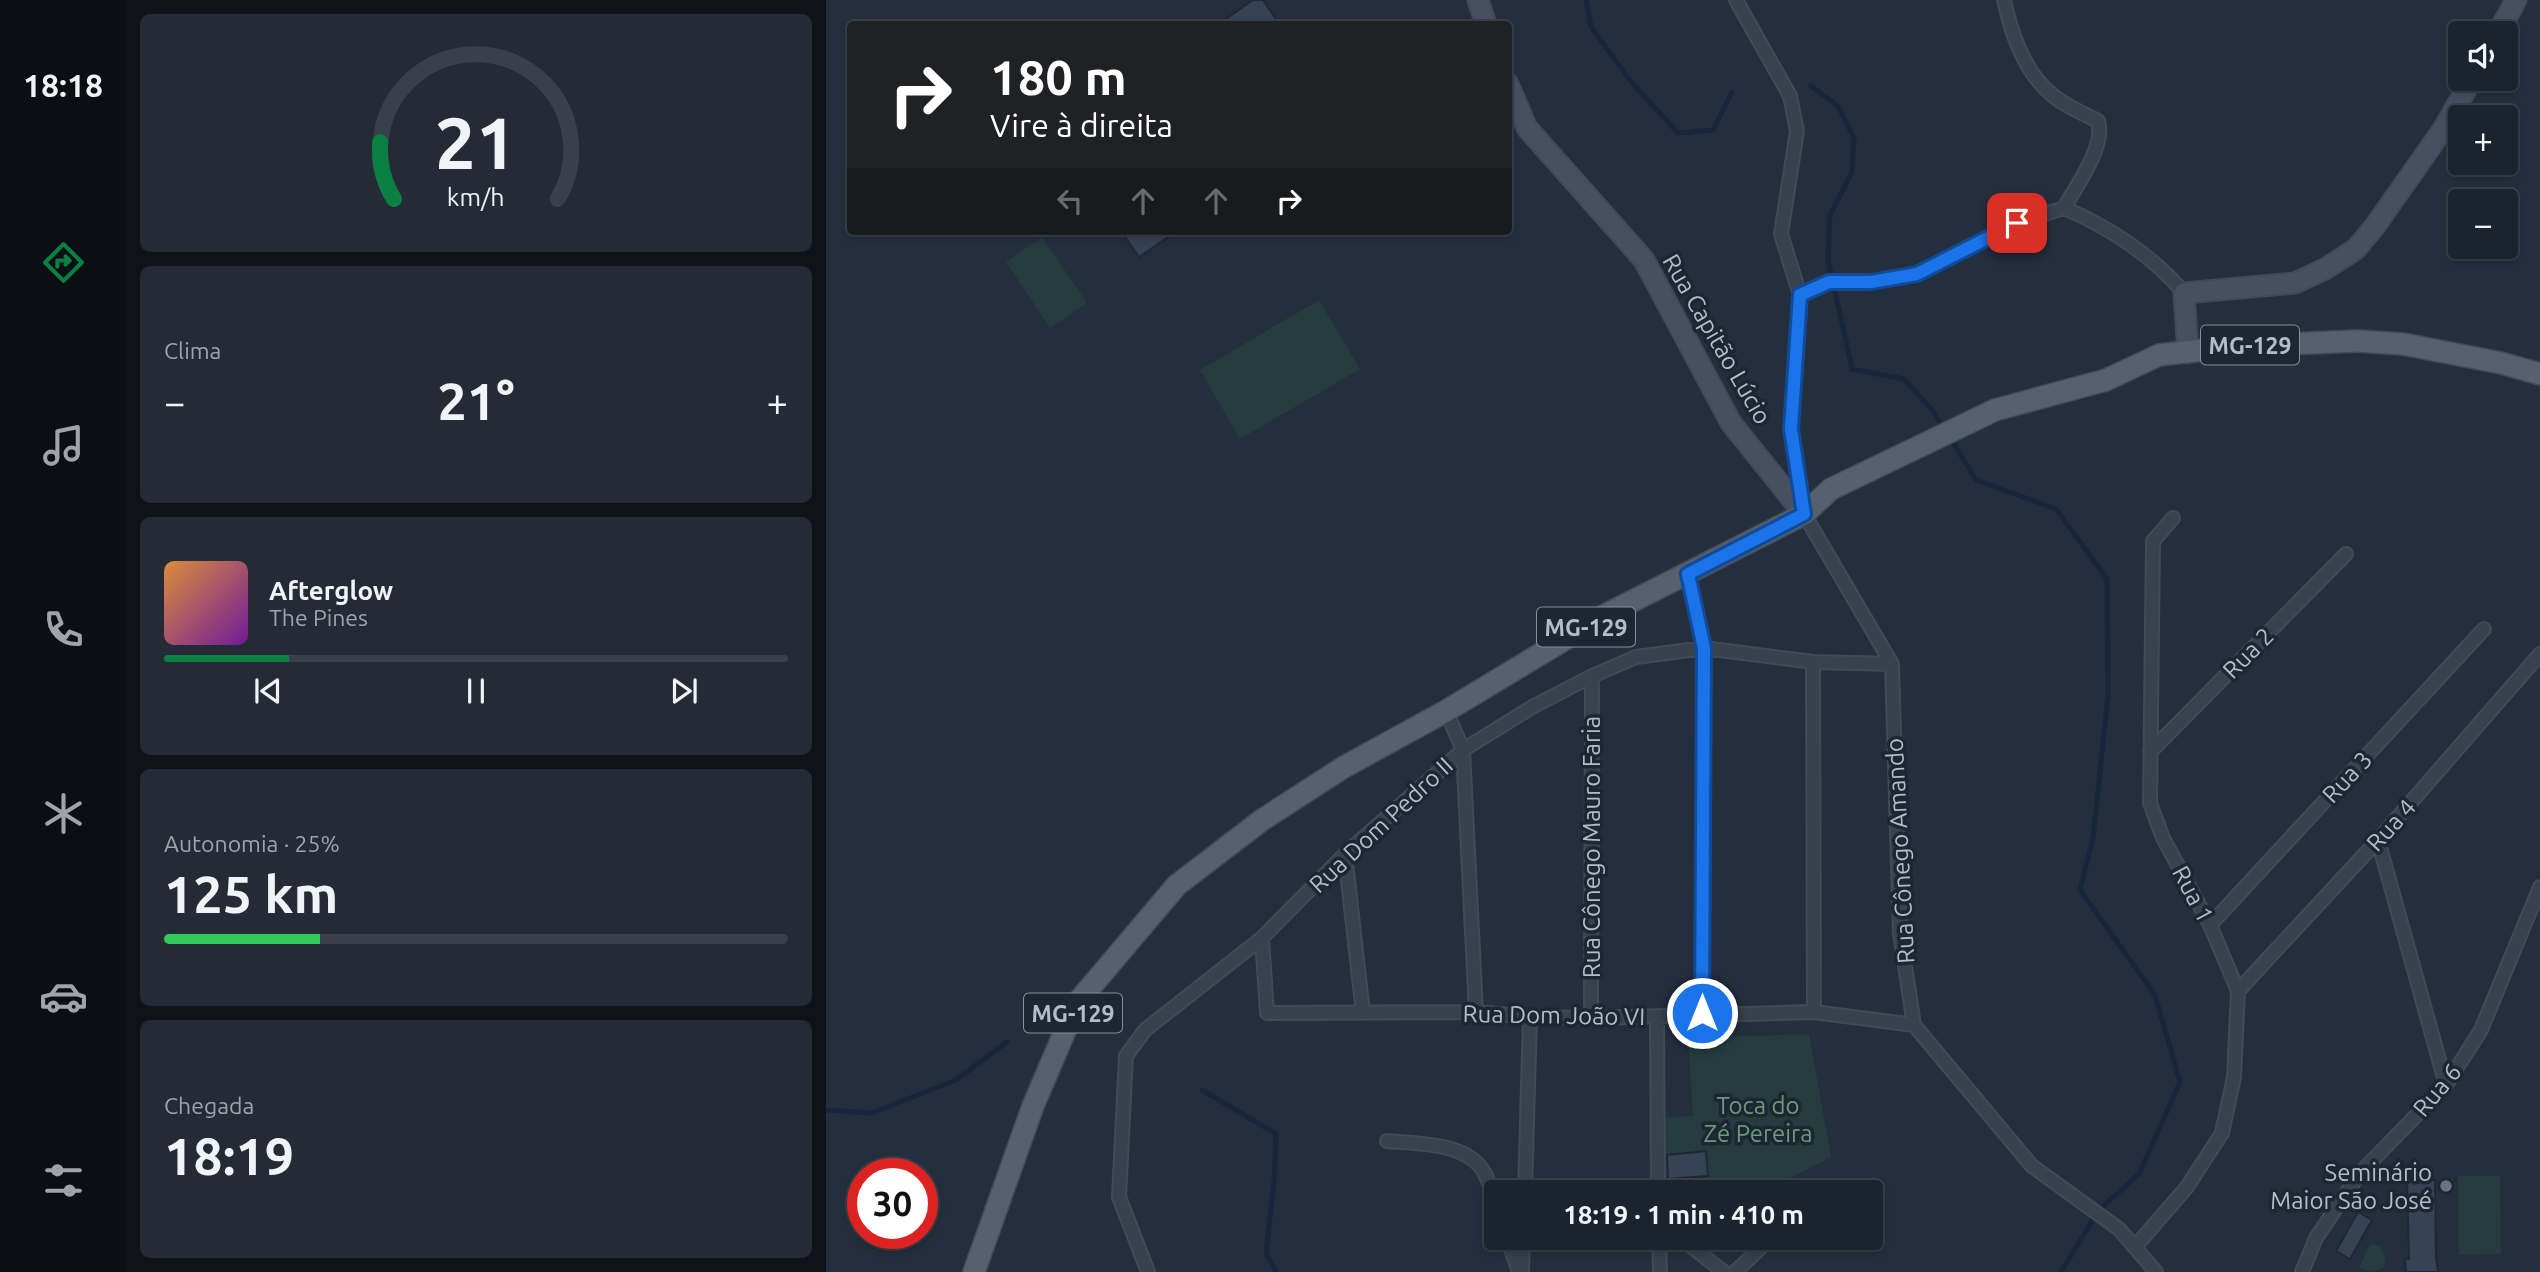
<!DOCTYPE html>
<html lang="pt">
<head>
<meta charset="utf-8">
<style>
	:root { --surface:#1b232e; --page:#242b36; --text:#f1f3f6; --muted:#a0a4aa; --line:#39404a; --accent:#0b8043 }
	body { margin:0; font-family:Ubuntu,sans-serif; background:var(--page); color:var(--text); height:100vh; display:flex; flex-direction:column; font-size:26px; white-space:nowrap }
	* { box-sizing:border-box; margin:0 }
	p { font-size:23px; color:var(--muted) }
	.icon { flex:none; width:38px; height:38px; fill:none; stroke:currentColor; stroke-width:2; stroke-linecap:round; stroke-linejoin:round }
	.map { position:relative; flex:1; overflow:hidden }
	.sheet { display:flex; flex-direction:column; gap:14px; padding:14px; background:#0f1319; width:700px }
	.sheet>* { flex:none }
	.top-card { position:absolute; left:21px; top:21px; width:665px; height:214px; border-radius:7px; box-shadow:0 4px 10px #0003,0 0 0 2px var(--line); background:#202124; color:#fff; overflow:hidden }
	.fabs { position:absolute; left:1622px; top:21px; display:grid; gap:14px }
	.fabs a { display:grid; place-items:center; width:70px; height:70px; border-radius:7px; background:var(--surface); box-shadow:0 4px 10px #0003,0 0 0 2px var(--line); font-size:35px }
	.speed { position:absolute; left:21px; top:1158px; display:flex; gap:14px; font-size:35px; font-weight:700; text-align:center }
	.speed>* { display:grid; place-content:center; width:91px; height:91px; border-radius:50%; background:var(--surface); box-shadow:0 4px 10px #0003,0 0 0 2px var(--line); line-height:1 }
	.speed .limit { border:10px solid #d22; background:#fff; color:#111 }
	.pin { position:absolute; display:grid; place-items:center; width:60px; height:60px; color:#fff; margin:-30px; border-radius:14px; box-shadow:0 4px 10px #0006 }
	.me { position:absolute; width:77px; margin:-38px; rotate:0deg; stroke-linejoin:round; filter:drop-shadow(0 0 5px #0008) }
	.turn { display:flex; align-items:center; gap:24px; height:147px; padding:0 28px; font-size:32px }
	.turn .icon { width:91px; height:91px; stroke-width:2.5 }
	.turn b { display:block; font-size:49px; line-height:60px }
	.lanes { display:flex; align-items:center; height:66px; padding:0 28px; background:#0003; justify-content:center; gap:35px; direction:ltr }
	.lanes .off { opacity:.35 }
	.big { font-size:52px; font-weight:700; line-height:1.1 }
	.sheet .tile { flex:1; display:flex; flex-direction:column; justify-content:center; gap:10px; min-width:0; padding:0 24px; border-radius:10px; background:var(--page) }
	.sheet .dial { align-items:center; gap:0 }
	.dial svg { height:182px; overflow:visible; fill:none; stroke:var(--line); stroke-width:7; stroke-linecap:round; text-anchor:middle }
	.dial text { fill:var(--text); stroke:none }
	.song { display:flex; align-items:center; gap:21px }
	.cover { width:84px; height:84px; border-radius:10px; background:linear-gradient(135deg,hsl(30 70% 55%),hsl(280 70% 35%)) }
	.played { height:7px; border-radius:4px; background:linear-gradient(90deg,var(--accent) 20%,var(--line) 20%) }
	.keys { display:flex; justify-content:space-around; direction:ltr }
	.heat { display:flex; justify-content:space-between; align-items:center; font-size:38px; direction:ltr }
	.charge { height:10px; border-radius:5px; background:linear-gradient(90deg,#34c759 25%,var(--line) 0) }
	.trip { position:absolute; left:658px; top:1180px; width:399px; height:70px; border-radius:7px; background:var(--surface); box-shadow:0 4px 10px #0003,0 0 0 2px var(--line); font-weight:700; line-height:70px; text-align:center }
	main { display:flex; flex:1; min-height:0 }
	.tabs { display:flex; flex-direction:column; width:126px; justify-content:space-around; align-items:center; background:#0b0e12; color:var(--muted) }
	.tabs .icon { width:49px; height:49px }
	.tabs .selected { color:var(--accent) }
	.tabs b { font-size:32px; color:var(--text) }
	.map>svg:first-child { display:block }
	.green { fill:#263c3f }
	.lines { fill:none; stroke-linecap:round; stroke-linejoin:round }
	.stream { stroke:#17263c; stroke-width:5 }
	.building { fill:#364354; stroke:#1f2835; stroke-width:2 }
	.street-casing { stroke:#414a57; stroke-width:16 }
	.secondary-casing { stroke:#414a57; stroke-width:23 }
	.primary-casing { stroke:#414a57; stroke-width:24 }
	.street { stroke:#38414e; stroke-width:12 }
	.secondary { stroke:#465061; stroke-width:19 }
	.primary { stroke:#56606e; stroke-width:21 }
	.route-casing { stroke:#114b97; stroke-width:18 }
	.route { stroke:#1a73e8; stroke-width:12 }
	.worship-dot { fill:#6b7280; stroke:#1d2633; stroke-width:2.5 }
	.labels { text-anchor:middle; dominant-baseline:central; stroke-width:7; stroke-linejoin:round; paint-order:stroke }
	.shield { fill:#1d2633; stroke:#878f9c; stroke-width:2 }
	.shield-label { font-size:23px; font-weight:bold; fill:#b4bcc9 }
	.street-label { font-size:24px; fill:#b4bcc9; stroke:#1d2633 }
	.park-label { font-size:24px; fill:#6b9a76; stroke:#1d2633 }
	.poi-label { font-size:24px; fill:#b4bcc9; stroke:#1d2633; text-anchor:end }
</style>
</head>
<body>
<main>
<nav class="tabs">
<b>18:18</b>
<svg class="icon selected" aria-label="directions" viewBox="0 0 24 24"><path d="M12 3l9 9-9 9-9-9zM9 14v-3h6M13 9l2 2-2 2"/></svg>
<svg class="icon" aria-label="music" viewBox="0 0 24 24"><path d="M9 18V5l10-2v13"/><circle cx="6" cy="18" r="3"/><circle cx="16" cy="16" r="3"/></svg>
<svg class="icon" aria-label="phone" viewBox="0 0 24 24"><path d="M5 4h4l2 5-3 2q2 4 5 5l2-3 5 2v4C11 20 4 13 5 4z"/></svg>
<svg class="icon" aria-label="climate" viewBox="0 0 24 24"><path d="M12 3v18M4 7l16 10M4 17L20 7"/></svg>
<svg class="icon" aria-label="car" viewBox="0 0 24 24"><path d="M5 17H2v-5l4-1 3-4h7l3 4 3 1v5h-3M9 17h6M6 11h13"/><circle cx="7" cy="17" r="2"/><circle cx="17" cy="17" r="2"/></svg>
<svg class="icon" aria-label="filters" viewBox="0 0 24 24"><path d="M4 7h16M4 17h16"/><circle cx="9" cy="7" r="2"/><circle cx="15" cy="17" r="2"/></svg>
</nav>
<section class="sheet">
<div class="tile dial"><svg viewBox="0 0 100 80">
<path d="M14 69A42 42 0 1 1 86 69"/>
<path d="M14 69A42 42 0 0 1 8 44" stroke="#0b8043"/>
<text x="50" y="56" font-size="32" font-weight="700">21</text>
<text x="50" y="72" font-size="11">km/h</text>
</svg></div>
<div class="tile"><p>Clima</p>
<div class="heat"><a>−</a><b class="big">21°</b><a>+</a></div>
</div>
<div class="tile">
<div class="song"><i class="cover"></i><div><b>Afterglow</b><p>The Pines</p></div></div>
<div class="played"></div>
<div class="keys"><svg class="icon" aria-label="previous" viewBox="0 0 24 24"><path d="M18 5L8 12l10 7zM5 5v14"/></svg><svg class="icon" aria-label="pause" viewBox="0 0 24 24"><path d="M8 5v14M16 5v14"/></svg><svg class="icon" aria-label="next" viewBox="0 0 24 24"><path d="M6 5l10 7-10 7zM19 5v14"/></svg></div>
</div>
<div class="tile"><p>Autonomia · 25%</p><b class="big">125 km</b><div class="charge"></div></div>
<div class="tile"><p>Chegada</p><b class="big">18:19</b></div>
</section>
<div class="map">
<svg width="1714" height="1272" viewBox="0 0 1714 1272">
	<rect width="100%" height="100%" fill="#242f3e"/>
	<path class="green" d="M216,237L261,303L224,328L180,262Z
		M493,300L534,369L414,439L374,370Z
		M983,1034L1005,1157L951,1185L944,1192H826L827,1119L867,1116L862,1038Z
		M1632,1176H1674L1675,1254L1633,1255Z
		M1544,1245H1553L1559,1256L1558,1267C1551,1272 1541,1272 1533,1268Z"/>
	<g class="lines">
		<path class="stream" d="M760,0L765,27L806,83L852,133L887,130L906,92
			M985,86L1012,106L1028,138L1026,172L1004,215L1002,260L1026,369L1078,379L1106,410L1119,430
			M1124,438L1150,480L1230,509L1281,579L1282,696L1267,838L1254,890L1329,995L1354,1082L1313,1174L1273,1210L1235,1272
			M376,1090L450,1134L448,1182L440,1253L450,1272
			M0,1110L46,1113L130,1080L181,1042"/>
	</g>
	<path class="building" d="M427,0H437L453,24H393Z
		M295,231H351L313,257Z
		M880,1151L882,1176L842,1179L841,1155Z
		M1609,1180L1610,1257L1612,1272H1580L1579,1259H1583L1581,1181Z
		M1532,1212L1546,1220L1524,1259L1510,1251Z"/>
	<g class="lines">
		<g class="street-casing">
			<path id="street" d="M910,0L964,96L971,131L955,234L974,295L965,429L978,514L1066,664L1074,933L1088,1025L1206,1166L1293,1229L1330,1272
				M1178,0C1185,32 1198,71 1224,93C1237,105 1256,113 1272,121C1280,146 1250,186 1238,208
				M974,295L1003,282H1045L1091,274L1191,223L1238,208C1283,227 1327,256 1358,293
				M862,574L878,648L876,1013
				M987,662L988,1012
				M620,711L637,750L650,1012
				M1324,752L1520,554
				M1552,840L1620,1085
				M519,854L537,1013
				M1384,925L1658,629
				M436,938L441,1013L650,1012L704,1017L765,1018L988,1012L1088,1025
				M1412,991L1552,840L1714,654
				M831,1017L832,1192
				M765,1018L766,676
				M561,1141C592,1144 643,1142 659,1174C664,1183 667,1195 670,1206
				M699,1192L704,1017
				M681,1237L693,1272
				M833,1237L834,1272
				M853,1237L898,1272
				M1309,1247L1361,1187L1396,1133L1408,1077L1412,991L1384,925L1337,838L1324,803L1327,541L1347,518
				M322,1272L293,1197L300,1056L319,1030L436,938L519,854L637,750L708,706L766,676L810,657L878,648L987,662L1066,664
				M696,1272L697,1237
				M909,1272L946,1237
				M1476,1272L1490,1238L1534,1173L1620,1085L1655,1030L1714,887"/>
		</g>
		<g class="secondary-casing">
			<path id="secondary" d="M652,0L660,24
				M1672,33L1690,0
				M682,84L701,128L818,260L905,423L978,514
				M1362,353L1358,293L1469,283L1499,269L1530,249L1549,226L1618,128L1646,79"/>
		</g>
		<g class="primary-casing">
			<path id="primary" d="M148,1272L207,1106L251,1003L351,885L436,820L518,767L620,711L781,614L978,514L1005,489L1169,410L1280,380L1333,355L1412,346L1531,341L1577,344L1675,363L1714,374"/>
		</g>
		<use href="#street" class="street"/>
		<use href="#secondary" class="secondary"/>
		<use href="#primary" class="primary"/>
	</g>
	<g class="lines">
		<g class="route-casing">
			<path id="route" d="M876,1013L878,648L862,574L978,514L965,429L974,295L1003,282H1045L1091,274L1191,223"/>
		</g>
		<use href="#route" class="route"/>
	</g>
	<circle class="worship-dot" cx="1620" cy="1186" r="7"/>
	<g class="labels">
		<g class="shield">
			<rect x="1375" y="325.5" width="98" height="39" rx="5"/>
			<rect x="711" y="607.5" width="98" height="39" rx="5"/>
			<rect x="198" y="993.5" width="98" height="39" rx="5"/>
		</g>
		<g class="shield-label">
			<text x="1424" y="345">MG-129</text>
			<text x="760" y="627">MG-129</text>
			<text x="247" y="1013">MG-129</text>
		</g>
		<g class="street-label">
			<text transform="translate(891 339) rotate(60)">Rua Capitão Lúcio</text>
			<text transform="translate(1422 653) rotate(-45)">Rua 2</text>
			<text transform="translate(1521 777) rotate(-47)">Rua 3</text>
			<text transform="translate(555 825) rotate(-43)">Rua Dom Pedro II</text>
			<text transform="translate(1565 825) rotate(-48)">Rua 4</text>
			<text transform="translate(765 847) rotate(-90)">Rua Cônego Mauro Faria</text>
			<text transform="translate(1074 851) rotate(-93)">Rua Cônego Amando</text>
			<text transform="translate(1367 894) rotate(62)">Rua 1</text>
			<text transform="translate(728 1015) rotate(1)">Rua Dom João VI</text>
			<text transform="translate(1611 1090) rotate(-50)">Rua 6</text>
		</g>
		<g class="park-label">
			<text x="932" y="1105">Toca do<tspan x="932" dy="28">Zé Pereira</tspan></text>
		</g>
		<g class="poi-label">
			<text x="1606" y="1172">Seminário<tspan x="1606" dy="28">Maior São José</tspan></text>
		</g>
	</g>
</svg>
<div class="fabs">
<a><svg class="icon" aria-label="sound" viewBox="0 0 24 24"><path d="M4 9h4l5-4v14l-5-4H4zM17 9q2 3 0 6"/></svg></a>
<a>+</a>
<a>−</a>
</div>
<div class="speed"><div class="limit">30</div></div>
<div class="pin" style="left:1191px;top:223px;background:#d93025"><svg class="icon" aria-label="arrive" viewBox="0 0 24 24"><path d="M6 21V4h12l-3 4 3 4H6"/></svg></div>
<svg class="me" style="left:876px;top:1013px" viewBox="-20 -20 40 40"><circle r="17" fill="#1a73e8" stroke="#fff" stroke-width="3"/><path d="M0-11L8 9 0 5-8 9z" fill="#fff"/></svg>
<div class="trip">18:19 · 1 min · 410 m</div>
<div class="top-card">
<div class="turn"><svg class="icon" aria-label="right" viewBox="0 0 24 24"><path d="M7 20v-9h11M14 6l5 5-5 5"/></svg><div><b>180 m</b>Vire à direita</div></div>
<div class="lanes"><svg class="icon off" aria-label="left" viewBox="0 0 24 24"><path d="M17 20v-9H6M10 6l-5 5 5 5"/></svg><svg class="icon off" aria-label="ahead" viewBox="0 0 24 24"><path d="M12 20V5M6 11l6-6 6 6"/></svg><svg class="icon off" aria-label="ahead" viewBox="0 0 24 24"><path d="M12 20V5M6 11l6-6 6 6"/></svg><svg class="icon" aria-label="right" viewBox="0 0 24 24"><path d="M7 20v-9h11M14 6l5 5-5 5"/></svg></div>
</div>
</div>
</main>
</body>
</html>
